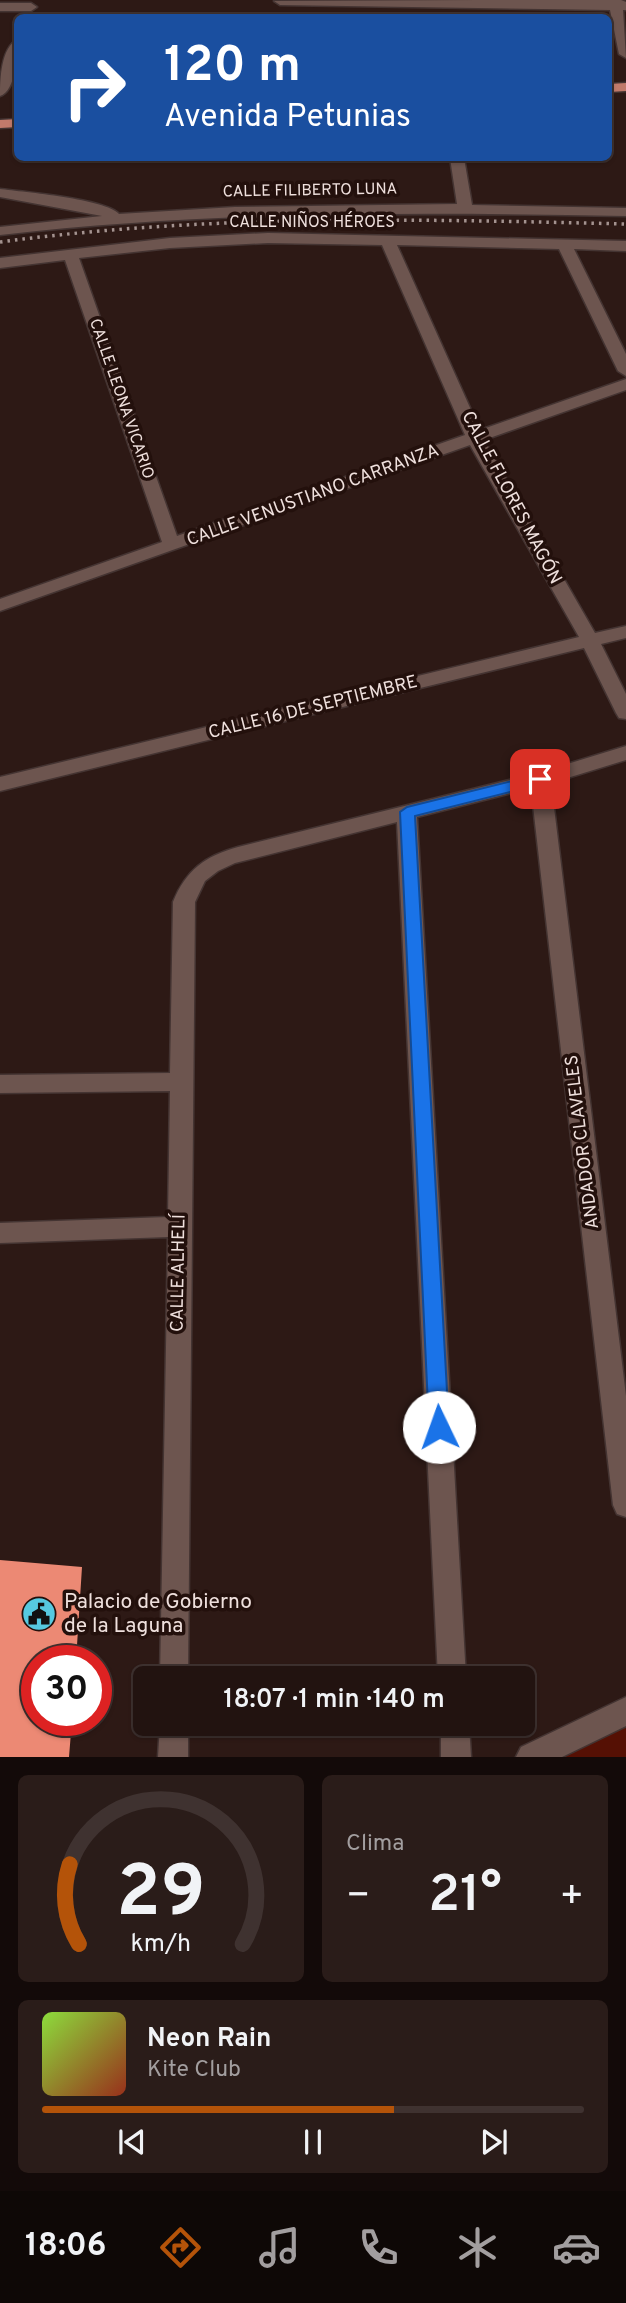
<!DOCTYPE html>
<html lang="es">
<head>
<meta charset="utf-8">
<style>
	:root { --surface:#221310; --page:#2a1c19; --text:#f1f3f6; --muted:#a29e9f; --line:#3f3230; --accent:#b45309 }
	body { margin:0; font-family:Overpass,sans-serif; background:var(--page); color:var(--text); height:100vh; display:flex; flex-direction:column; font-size:26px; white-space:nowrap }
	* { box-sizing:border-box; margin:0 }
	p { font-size:23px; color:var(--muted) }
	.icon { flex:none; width:38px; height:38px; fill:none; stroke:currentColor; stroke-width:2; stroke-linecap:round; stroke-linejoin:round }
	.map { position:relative; height:1757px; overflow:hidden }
	.sheet { display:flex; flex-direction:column; gap:18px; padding:18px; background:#130a09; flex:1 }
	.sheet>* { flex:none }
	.banner { position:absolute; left:14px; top:14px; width:598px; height:147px; border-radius:10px; box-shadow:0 2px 5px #0004,0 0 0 2px var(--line); background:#1a4fa0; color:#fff; overflow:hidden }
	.speed { position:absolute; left:21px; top:1645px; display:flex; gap:14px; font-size:35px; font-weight:700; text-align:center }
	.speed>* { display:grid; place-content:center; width:91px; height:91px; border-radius:50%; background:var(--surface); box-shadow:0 2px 5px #0004,0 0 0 2px var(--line); line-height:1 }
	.speed .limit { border:10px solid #d22; background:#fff; color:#111 }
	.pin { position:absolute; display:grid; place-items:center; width:60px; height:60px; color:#fff; margin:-30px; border-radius:14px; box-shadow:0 4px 10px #0006 }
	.me { position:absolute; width:77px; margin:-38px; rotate:357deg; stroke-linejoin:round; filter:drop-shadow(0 0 5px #0008) }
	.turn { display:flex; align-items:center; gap:24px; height:147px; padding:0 35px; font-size:32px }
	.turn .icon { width:91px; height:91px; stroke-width:2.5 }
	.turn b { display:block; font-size:49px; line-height:60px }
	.big { font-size:52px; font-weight:600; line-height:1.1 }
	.sheet .tile { flex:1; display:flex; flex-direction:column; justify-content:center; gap:10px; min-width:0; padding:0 24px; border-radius:10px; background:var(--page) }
	.sheet .dial { align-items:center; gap:0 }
	.dial svg { height:182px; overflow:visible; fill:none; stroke:var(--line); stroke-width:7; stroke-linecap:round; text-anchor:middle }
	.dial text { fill:var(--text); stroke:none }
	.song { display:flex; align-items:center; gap:21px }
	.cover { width:84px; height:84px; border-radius:10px; background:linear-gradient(135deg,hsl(90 70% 55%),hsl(10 70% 35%)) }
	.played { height:7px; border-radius:4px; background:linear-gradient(90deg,var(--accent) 65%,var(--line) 65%) }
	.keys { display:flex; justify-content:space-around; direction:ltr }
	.heat { display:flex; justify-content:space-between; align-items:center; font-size:38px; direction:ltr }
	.sheet .tiles { flex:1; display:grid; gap:18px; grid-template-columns:1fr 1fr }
	.tile:last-child { grid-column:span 2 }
	.trip { position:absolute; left:133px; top:1666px; width:402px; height:70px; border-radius:10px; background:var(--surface); box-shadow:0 2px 5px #0004,0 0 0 2px var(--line); font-weight:600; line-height:70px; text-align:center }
	.dock { display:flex; height:112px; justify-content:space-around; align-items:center; background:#0e0806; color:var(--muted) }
	.dock .icon { width:49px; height:49px }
	.dock .selected { color:var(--accent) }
	.dock b { font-size:32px; color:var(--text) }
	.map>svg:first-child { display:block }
	.green { fill:#551004 }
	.building { fill:#ec8974 }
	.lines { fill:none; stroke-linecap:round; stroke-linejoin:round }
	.minor-casing { stroke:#443432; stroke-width:3 }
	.major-casing { stroke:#443432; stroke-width:3 }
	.minor { fill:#6d554f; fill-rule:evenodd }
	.major { fill:#c17a6b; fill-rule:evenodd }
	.rail { stroke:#a49390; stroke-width:3.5; stroke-dasharray:2.5 5; stroke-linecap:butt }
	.route { fill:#1a73e8; stroke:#114b97; stroke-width:2 }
	.labels { text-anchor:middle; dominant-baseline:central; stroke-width:7; stroke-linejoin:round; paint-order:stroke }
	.far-street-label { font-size:16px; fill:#efe0dd; stroke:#23100c }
	.street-label { font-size:18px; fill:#efe0dd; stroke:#23100c }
	.near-poi-label { font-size:21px; fill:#efe0dd; stroke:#23100c; text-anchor:start }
</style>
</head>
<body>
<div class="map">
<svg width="626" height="1757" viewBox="0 0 626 1757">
	<rect width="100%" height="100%" fill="#2d1915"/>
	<path class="green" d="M626,1722V1757H553Z"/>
	<path class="building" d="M0,1560L82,1567L76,1661H37V1720H72L69,1757H0Z"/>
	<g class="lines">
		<g class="minor-casing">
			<path id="minor" d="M478,0H621L626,2V10H623L626,58L619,54L610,10L280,5L274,1Z
				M0,3H31L37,7L31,11H0Z
				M18,39C18,54 16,91 0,96C0,79 1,47 18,39Z
				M450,158H464L472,205L626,208V216C416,212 209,211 0,235V227L102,216L0,197V189C24,192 106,199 119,214L235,207L457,204Z
				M268,233L626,241V251L574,249L626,354V376L618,371L559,249L397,245L480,430L626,379V390L484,440L595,633L626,626V638L601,644L626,694V719L619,718L616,713L584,648L0,791V777L579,637L470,445L0,611V599L162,542L65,260L0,268V258L170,238ZM268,243L382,245L465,435L177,536L79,258L170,248Z
				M626,746V760L551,783L626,1396V1517L617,1514L613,1505L531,788L417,817L466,1678H438L397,822L235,863L218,871L205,881L195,902L188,1678H160L168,1237L0,1243V1223L168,1217L170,1091L0,1093V1075L170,1073L173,902C186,870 205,856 238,847L538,773Z
				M626,1697V1726L562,1757H516L521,1747Z
				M160,1724H188V1757H158Z
				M441,1724H469L471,1757H441Z"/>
		</g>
		<g class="major-casing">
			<path id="major" d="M626,83V91L609,92V84Z
				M18,119V127L0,128V120Z"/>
		</g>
		<use href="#minor" class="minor"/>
		<use href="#major" class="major"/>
		<path class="rail" d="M0,242C210,214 415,219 626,224"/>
	</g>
	<path class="route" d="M540,774L546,776L548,779L546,783L415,816L449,1427L446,1433L439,1436L432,1433L429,1427L400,812L407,807Z"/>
	<defs>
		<g id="civic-disc" transform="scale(1.75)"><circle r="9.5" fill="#56c9e0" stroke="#23100c"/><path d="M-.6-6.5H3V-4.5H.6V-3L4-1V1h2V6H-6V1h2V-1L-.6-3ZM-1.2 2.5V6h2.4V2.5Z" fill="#111"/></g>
	</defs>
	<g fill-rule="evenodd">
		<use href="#civic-disc" x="39" y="1614"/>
	</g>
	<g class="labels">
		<g class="far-street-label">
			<text transform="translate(310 191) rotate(-1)">CALLE FILIBERTO LUNA</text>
			<text x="312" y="223">CALLE NIÑOS HÉROES</text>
			<text transform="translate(121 399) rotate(71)">CALLE LEONA VICARIO</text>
		</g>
		<g class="street-label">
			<text transform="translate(313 496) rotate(-20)">CALLE VENUSTIANO CARRANZA</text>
			<text transform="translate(511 498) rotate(62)">CALLE FLORES MAGÓN</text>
			<text transform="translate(313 708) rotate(-14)">CALLE 16 DE SEPTIEMBRE</text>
			<text transform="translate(583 1142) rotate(-97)">ANDADOR CLAVELES</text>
			<text transform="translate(179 1273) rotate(-89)">CALLE ALHELÍ</text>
		</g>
		<g class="near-poi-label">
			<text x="64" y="1602">Palacio de Gobierno<tspan x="64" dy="24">de la Laguna</tspan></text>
		</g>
	</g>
</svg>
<div class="speed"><div class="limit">30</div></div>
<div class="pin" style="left:540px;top:779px;background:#d93025"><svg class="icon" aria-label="arrive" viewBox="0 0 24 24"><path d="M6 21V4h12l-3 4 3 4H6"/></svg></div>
<svg class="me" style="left:439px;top:1427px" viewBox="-20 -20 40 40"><circle r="19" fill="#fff"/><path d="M0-13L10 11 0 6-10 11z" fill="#1a73e8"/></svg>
<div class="trip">18:07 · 1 min · 140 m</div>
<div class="banner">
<div class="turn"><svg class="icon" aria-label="right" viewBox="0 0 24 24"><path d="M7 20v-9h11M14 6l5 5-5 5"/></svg><div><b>120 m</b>Avenida Petunias</div></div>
</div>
</div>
<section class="sheet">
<div class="tiles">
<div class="tile dial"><svg viewBox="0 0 100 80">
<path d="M14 69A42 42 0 1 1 86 69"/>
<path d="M14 69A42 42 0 0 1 10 34" stroke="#b45309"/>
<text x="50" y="56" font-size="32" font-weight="700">29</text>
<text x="50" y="72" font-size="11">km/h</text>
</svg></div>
<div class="tile"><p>Clima</p>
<div class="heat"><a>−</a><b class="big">21°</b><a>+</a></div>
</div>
<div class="tile">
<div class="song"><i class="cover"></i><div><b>Neon Rain</b><p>Kite Club</p></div></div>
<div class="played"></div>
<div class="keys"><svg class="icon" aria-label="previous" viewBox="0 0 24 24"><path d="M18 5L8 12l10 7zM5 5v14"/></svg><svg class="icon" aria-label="pause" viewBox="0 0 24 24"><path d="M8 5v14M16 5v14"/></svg><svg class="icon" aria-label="next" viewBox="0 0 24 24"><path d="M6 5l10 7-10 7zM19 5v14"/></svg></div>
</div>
</div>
</section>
<nav class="dock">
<b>18:06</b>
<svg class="icon selected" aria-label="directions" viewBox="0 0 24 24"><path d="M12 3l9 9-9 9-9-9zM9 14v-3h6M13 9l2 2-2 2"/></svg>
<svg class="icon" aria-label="music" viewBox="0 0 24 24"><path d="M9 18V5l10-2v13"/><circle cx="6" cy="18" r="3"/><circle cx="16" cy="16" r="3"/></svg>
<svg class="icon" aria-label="phone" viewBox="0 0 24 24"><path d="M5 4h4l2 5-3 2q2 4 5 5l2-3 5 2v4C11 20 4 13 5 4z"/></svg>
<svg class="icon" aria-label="climate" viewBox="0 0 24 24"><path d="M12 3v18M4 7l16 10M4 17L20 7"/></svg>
<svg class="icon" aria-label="car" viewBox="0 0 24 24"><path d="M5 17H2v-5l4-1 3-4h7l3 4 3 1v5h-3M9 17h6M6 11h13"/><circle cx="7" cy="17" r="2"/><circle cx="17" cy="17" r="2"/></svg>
</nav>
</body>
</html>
